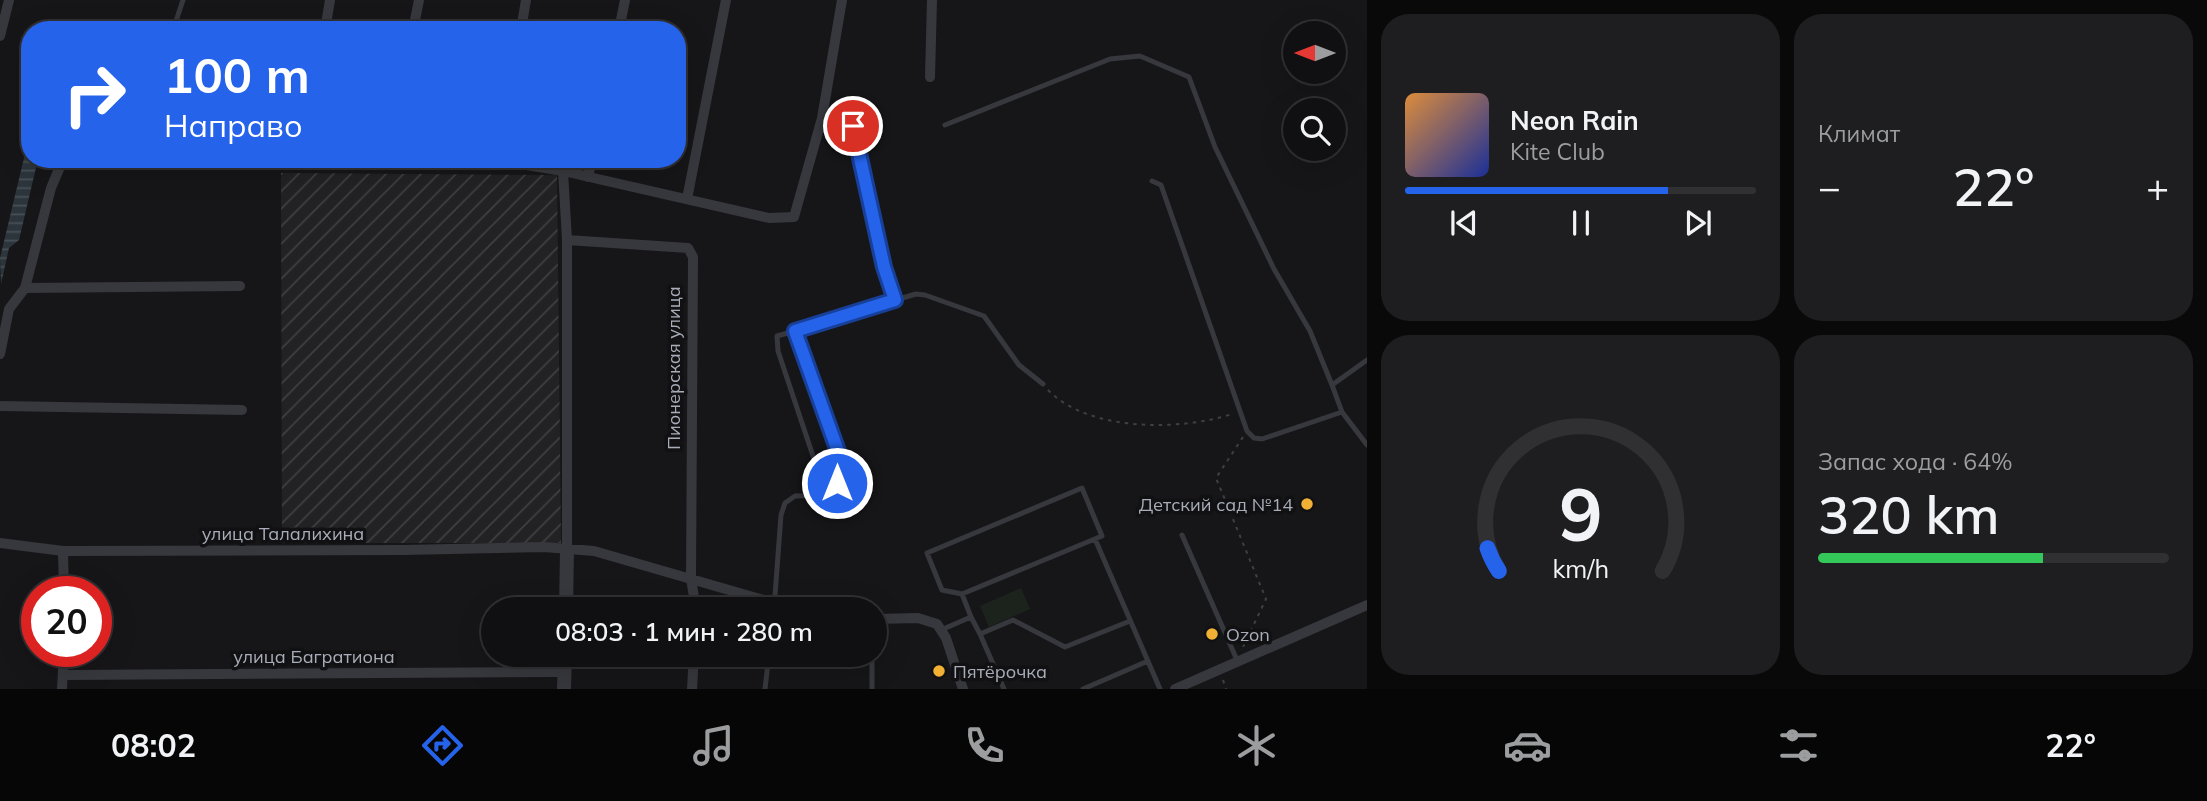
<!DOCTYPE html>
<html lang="ru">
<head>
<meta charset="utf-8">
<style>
	:root { --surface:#101012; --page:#1e1e20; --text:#f1f3f6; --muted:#9c9d9f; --line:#303032; --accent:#2563eb }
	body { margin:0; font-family:Mulish,sans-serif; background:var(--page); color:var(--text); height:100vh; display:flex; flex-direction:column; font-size:26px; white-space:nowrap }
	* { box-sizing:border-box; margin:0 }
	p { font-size:23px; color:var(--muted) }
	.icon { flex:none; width:38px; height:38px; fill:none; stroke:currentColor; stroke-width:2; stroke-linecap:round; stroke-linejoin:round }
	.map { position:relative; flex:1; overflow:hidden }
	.side { display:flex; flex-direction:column; gap:14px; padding:14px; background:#09090a; width:840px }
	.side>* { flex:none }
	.hud { position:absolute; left:21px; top:21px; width:665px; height:147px; border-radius:28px; box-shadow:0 7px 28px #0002,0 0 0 2px var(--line); background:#2563eb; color:#fff; overflow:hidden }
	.needle { width:46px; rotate:270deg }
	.tools { position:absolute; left:1283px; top:21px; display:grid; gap:14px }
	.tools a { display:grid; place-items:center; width:63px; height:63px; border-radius:50%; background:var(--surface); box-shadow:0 7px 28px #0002,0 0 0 2px var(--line); font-size:35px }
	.speed { position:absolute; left:21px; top:576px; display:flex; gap:14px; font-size:35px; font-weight:700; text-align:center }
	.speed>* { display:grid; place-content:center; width:91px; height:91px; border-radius:50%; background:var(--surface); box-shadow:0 7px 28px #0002,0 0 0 2px var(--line); line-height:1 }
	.speed .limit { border:10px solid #d22; background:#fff; color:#111 }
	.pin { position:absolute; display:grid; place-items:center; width:60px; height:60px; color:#fff; margin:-30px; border:4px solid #fff; border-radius:50%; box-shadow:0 2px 7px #0007 }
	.me { position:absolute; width:77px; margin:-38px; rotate:0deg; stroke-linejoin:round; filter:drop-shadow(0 0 5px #0008) }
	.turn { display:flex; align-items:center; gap:24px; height:147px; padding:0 28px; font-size:32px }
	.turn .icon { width:91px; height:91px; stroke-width:2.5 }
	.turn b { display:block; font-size:49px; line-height:60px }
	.big { font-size:52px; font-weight:600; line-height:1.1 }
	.side .card { flex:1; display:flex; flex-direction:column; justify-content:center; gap:10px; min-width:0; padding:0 24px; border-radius:28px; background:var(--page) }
	.side .dial { align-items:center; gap:0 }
	.dial svg { height:182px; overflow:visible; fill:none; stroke:var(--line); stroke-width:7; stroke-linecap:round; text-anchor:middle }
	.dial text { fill:var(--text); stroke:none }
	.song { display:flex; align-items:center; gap:21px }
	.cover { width:84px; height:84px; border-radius:10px; background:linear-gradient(135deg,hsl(30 70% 55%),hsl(230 70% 35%)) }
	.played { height:7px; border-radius:4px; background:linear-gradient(90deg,var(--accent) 75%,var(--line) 75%) }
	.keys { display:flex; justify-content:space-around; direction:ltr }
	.heat { display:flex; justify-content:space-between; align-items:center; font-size:38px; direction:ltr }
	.charge { height:10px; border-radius:5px; background:linear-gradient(90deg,#34c759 64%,var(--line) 0) }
	.side .tiles { flex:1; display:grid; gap:14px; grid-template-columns:repeat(2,1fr) }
	.trip { position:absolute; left:481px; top:597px; width:406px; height:70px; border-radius:35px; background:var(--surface); box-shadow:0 7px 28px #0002,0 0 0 2px var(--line); font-weight:600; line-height:70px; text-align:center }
	.dock { display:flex; height:112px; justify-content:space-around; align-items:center; background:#060607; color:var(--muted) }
	.dock .icon { width:49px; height:49px }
	.dock .current { color:var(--accent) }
	.dock b { font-size:32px; color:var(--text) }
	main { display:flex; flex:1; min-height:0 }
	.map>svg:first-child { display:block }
	.industrial { fill:url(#industrial-furrows) }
	.pitch { fill:#1c231d }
	.water { fill:url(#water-rules) }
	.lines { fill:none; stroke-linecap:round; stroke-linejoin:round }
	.path { stroke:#3d3f44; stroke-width:2; stroke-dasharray:3.5 5; stroke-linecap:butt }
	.service { stroke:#37383d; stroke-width:5 }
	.minor { stroke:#37383d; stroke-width:10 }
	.tertiary { stroke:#37383d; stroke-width:14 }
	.route-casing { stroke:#184099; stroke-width:18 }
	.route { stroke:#2563eb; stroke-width:12 }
	.poi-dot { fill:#f2b134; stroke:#111113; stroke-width:2.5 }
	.labels { text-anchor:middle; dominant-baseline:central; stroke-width:7; stroke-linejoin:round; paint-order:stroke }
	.street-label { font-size:18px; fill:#a8adb8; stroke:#111113 }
	.poi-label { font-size:18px; fill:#a8adb8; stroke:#111113; text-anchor:start }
</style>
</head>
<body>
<main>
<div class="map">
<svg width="1367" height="689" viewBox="0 0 1367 689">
	<defs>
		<pattern id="industrial-furrows" width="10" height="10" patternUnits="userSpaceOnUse" patternTransform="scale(1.75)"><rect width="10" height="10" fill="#222225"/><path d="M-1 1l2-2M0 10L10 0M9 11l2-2" fill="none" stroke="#3f3f43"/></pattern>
		<pattern id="water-rules" width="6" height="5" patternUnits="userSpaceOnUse" patternTransform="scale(1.75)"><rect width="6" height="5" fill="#2c353c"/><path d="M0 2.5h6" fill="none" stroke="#485056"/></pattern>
	</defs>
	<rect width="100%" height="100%" fill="#161618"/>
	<path class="industrial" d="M281,173L557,175L561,543H282Z"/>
	<path class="pitch" d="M1021,588L1030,609L989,627L980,606Z"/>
	<path class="water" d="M30,133V159H38L19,240L9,248L1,284L0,258Z"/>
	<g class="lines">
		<path class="path" d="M1048,390C1089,432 1180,431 1232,414
			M1243,437L1216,478L1266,599L1243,647
			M1223,680L1226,689"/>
		<path class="service" d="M173,30L183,0
			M945,125L1110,59L1140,56L1189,77L1215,147L1274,269L1310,331L1332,385
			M1152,181L1161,185L1247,431L1254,438L1262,439L1342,412L1367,445
			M795,331L777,336L778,351L816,465L825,469H837L839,454L795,331L799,328L916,294L925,295L984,316L1019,365L1043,384
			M1342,412L1332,385L1367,360
			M837,494V469
			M1182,535L1237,660
			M1095,539L1160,689
			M774,609L781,515L785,503L795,496L858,494
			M971,617L980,634L1013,620L1065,647L1130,621
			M941,630L971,617L962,594L1102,536L1082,488L927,553L942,590L962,594
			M980,634L1004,689
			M872,654V689
			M765,689L769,654
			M1083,689L1148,661"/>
		<path class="minor" d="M325,30L330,0
			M413,30L419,0
			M521,30L526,0
			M619,30L625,0
			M0,36L9,0
			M930,77L932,0
			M822,118L853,126L884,267L895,300
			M490,159L563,171L769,218L794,217L822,118L842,0
			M563,171L567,240V549
			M588,177L592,159
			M687,199L726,0
			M567,240L688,248L693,257L691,579L696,609
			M25,288L240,286
			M0,354L9,309L25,288L51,188L62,162
			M0,406L242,410
			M0,543L63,551L403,550L544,547L594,551L774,603L801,609
			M63,551L64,592
			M875,619L918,618L937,624L946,638L963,689
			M64,675L564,672
			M62,689L64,651
			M692,689L694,654
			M1175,689L1367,605"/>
		<path class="tertiary" d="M566,609L567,549
			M564,689L565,654"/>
	</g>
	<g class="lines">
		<g class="route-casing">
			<path id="route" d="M837,483L839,454L795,331L895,300L884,267L853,126"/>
		</g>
		<use href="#route" class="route"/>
	</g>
	<g class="poi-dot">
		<circle cx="1307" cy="504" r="7"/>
		<circle cx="1212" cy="634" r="7"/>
		<circle cx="939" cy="671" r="7"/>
	</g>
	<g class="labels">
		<g class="street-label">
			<text transform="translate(673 368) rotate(-90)">Пионерская улица</text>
			<text x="283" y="533">улица Талалихина</text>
			<text x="314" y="656">улица Багратиона</text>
		</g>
		<g class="poi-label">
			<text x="1293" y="504" text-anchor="end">Детский сад №14</text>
			<text x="1226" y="634">Ozon</text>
			<text x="953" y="671">Пятёрочка</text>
		</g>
	</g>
</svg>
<div class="tools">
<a><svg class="needle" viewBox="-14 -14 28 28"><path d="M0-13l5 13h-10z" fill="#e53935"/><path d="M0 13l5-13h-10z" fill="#9c9d9f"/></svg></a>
<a><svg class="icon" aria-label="search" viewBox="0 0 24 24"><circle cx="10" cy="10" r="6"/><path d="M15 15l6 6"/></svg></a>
</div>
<div class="speed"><div class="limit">20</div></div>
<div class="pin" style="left:853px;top:126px;background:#d93025"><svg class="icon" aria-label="arrive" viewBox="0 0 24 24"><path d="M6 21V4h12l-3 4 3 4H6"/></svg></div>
<svg class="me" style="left:837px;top:483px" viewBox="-20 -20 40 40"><circle r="17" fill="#2563eb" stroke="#fff" stroke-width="3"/><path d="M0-11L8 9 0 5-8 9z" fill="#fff"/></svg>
<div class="trip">08:03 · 1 мин · 280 m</div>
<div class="hud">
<div class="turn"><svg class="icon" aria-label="right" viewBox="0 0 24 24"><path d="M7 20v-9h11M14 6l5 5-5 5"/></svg><div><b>100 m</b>Направо</div></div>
</div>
</div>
<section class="side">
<div class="tiles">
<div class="card">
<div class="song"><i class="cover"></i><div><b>Neon Rain</b><p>Kite Club</p></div></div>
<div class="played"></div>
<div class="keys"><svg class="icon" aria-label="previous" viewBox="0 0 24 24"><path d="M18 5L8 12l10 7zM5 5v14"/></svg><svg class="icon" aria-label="pause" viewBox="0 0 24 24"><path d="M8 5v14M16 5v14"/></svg><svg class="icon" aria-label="next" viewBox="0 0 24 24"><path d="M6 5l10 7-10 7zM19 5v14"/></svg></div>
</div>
<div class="card"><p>Климат</p>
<div class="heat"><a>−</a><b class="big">22°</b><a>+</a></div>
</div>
<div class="card dial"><svg viewBox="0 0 100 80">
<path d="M14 69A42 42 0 1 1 86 69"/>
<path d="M14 69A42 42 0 0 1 9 59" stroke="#2563eb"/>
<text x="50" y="56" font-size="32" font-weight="700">9</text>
<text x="50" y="72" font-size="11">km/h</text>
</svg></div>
<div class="card"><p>Запас хода · 64%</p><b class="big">320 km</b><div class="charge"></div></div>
</div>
</section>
</main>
<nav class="dock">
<b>08:02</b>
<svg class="icon current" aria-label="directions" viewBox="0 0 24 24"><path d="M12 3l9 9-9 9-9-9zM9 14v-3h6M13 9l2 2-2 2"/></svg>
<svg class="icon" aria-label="music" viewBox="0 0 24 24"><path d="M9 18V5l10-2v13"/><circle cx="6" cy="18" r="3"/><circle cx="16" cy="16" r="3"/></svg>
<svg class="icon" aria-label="phone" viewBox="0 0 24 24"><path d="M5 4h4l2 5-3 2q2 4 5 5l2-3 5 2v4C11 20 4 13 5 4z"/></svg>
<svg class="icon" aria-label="climate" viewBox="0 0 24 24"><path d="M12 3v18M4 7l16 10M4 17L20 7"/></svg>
<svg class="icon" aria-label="car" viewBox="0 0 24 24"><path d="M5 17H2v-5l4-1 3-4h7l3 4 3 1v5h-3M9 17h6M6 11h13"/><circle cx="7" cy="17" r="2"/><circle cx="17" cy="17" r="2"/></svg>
<svg class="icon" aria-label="filters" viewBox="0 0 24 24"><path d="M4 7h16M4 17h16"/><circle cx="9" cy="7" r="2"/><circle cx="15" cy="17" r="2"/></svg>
<b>22°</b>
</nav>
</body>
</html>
